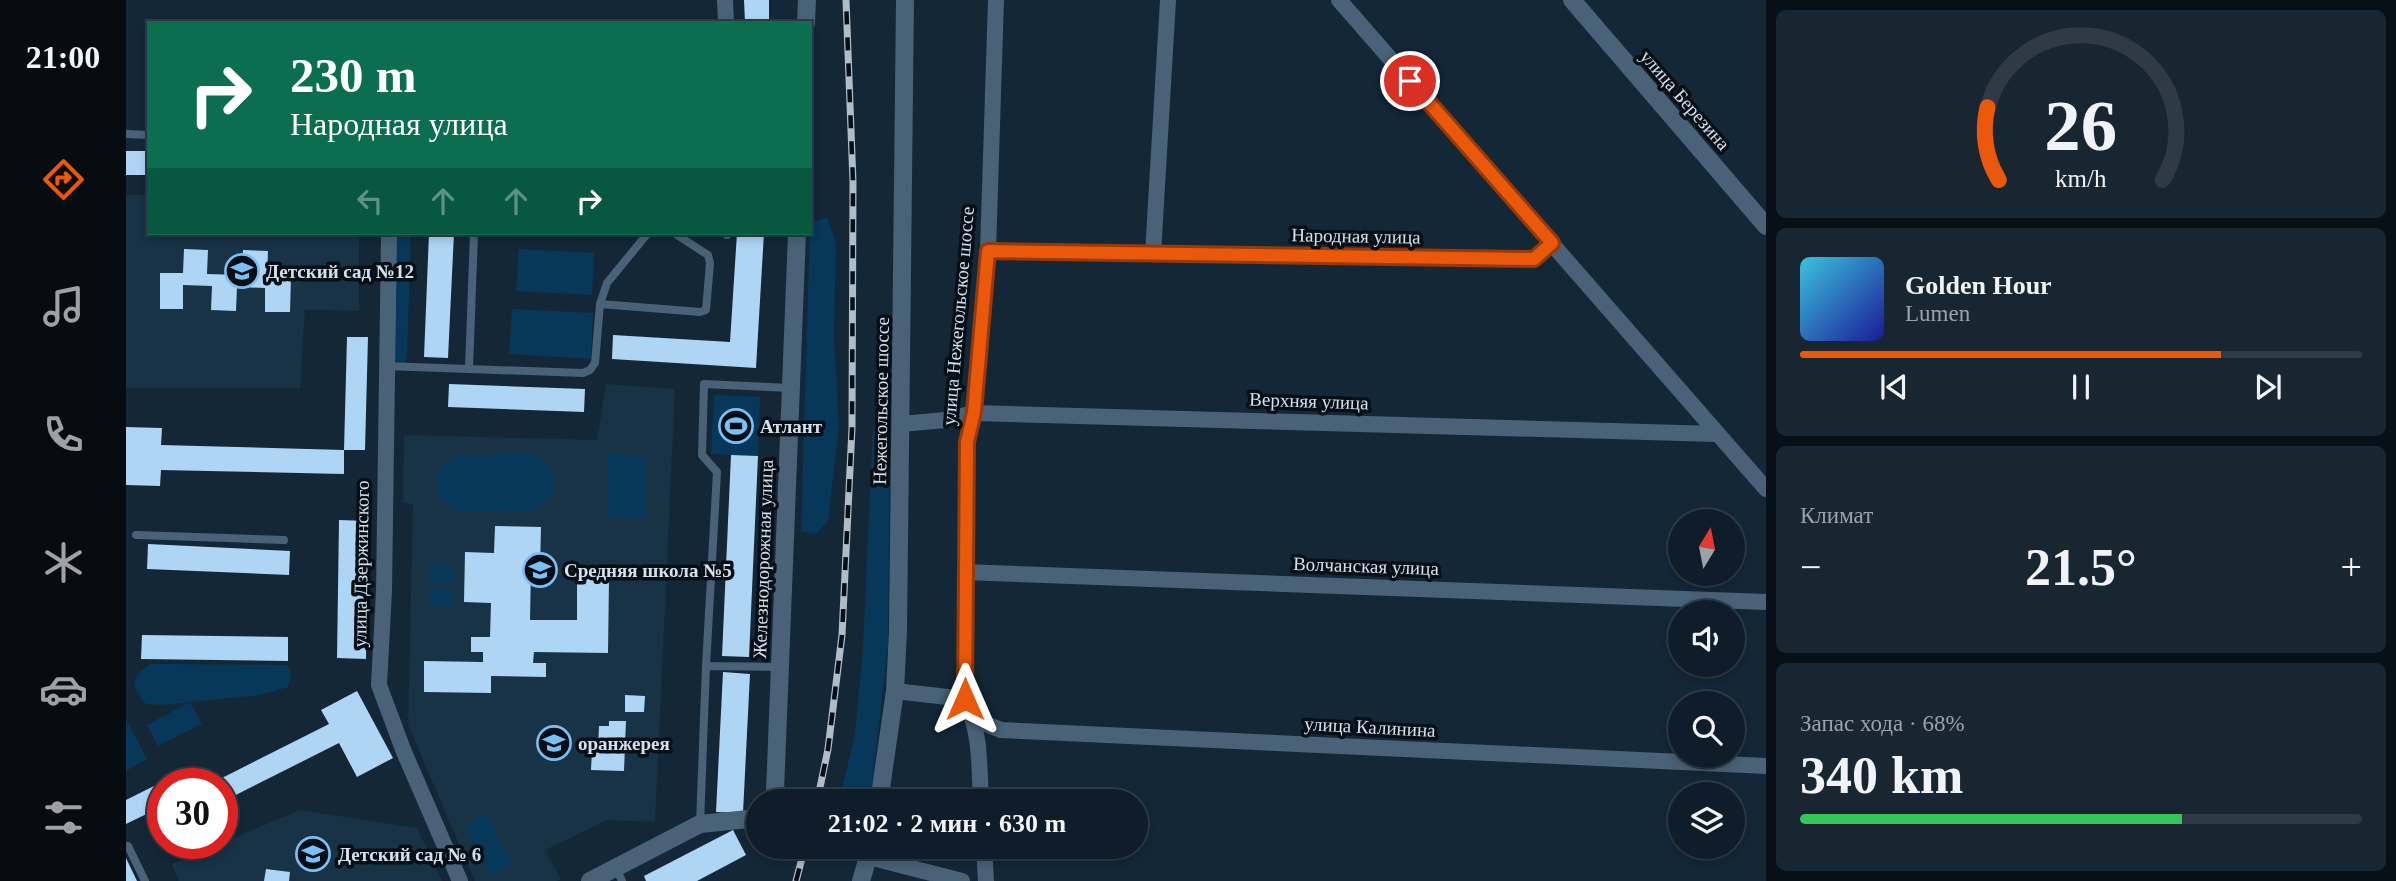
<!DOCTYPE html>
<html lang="ru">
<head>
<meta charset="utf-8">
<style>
	:root { --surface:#0e1d29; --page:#172631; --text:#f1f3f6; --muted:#9ba2a8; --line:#2e3b46; --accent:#ea580c }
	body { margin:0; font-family:Georgia,serif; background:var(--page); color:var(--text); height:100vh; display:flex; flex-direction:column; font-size:26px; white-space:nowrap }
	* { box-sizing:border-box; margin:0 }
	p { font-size:23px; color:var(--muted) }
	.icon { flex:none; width:38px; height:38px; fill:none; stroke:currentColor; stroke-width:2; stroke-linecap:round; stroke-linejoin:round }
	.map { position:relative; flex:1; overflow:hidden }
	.drawer { display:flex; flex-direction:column; gap:10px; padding:10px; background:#081017; width:630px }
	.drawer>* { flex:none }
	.banner { position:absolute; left:21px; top:21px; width:665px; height:214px; border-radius:0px; box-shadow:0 4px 10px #0003,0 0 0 2px var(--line); background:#0b6e4f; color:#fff; overflow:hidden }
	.needle { width:46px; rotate:10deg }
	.controls { position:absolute; left:1542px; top:509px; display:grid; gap:14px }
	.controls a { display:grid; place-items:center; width:77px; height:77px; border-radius:50%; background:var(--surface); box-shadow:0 4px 10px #0003,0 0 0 2px var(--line); font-size:35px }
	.speed { position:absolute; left:21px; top:768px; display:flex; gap:14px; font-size:35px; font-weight:700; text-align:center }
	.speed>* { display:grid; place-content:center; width:91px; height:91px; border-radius:50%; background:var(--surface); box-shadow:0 4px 10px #0003,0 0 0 2px var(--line); line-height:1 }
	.speed .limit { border:10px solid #d22; background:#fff; color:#111 }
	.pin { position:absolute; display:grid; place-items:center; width:60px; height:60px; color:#fff; margin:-30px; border:4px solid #fff; border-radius:50%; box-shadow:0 2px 7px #0007 }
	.me { position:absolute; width:77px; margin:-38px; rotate:0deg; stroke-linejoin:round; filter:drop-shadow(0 0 5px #0008) }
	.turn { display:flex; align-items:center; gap:24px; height:147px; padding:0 28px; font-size:32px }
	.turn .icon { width:91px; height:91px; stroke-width:2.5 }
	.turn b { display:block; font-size:49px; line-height:60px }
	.lanes { display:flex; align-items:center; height:66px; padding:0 28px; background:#0003; justify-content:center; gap:35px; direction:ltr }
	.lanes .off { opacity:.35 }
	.big { font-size:52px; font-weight:800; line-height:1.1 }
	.drawer .tile { flex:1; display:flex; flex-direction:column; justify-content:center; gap:10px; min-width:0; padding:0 24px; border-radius:10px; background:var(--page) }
	.drawer .dial { align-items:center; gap:0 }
	.dial svg { height:182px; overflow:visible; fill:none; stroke:var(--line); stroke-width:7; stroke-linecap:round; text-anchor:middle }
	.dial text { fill:var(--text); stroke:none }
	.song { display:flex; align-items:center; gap:21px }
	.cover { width:84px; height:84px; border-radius:10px; background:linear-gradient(135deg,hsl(190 70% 55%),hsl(240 70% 35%)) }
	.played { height:7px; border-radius:4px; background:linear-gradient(90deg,var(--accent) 75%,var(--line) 75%) }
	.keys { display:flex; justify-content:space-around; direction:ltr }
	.heat { display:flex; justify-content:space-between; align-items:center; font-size:38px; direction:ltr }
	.charge { height:10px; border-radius:5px; background:linear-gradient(90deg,#34c759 68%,var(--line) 0) }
	.trip { position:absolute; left:620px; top:789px; width:402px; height:70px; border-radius:35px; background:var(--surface); box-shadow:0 4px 10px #0003,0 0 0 2px var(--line); font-weight:800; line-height:70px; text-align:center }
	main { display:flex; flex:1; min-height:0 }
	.tabs { display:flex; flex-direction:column; width:126px; justify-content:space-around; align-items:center; background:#060c10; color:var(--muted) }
	.tabs .icon { width:49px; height:49px }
	.tabs .active { color:var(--accent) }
	.tabs b { font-size:32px; color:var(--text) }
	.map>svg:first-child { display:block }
	.built { fill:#183246 }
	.green { fill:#073859 }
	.building { fill:#afd5f5 }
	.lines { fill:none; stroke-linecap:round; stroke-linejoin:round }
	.service { stroke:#496277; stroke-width:8 }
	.minor { stroke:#496277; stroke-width:16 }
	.tertiary { stroke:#496277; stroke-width:18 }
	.rail-casing { stroke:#b0bdc9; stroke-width:7 }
	.rail { stroke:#070f16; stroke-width:4.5; stroke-dasharray:13; stroke-linecap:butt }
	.route-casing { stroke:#983908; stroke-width:18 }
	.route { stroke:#ea580c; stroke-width:12 }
	.labels { text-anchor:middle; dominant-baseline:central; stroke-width:7; stroke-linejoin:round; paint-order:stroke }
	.street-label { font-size:19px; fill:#d4e0eb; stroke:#070f16 }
	.poi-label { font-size:19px; font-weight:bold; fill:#d4e0eb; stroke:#070f16; text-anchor:start }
</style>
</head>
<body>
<main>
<nav class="tabs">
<b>21:00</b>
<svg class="icon active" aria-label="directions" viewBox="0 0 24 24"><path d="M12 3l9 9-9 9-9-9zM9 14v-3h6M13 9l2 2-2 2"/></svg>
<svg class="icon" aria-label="music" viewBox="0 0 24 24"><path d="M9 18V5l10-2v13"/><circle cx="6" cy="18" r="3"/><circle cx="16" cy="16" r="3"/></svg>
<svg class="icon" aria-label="phone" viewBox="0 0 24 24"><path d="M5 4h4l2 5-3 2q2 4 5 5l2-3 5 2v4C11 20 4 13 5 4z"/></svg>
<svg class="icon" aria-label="climate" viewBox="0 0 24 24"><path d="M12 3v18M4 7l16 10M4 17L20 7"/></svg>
<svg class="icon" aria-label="car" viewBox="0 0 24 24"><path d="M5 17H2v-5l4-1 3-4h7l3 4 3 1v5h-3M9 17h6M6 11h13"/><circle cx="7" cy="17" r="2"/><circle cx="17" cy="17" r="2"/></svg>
<svg class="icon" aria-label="filters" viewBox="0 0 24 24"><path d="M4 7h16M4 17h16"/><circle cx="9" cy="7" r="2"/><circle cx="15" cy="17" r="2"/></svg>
</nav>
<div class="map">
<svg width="1640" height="881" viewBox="0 0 1640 881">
	<rect width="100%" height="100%" fill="#132737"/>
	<path class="built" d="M0,195H23V233H233V311L179,310L174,388H0Z
		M480,384L549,389L529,822L481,820L419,850L435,879L431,881H349L282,725L287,504L277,503L278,435L471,440Z
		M174,810L291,828L316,881H53L46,864Z"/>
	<path class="green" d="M701,217L710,243L708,337L713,427L702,521L690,534L675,532L684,223Z
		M269,233H285L281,357L279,363L271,362L266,356Z
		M393,249L468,253L466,295L390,291Z
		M386,309L467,313L465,359L383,354Z
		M588,395L634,397L632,456L585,454Z
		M764,425L762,645L745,794L744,801L713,802L729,734L737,647L747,427Z
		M409,454L427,471L428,493L409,511L330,512L312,495V471L331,455Z
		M481,454L520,455V518H481Z
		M304,564L328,565L327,583L304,582Z
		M304,588L327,589V606L304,605Z
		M24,664L161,665L165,674L162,687L134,695L36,705L20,704C4,687 5,676 24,664Z
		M64,702L76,724L32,746L21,725Z
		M0,719L21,759L0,771Z
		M361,814L386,865L365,875L339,825Z"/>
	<path class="building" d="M618,0H643V23H619Z
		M0,151H23V175H0Z
		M303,233H328L322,358L298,357Z
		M611,233H638L630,368L486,359L487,335L604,342Z
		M58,249L82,250L81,274L116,275L117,250L142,251L141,276H165L164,312H139V288L111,287L110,311L85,310L86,286L57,285V309H34V273H57Z
		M221,337H242L239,450H218Z
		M323,384L459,389L458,412L322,407Z
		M0,427L36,428L35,445L218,450V474L35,470L34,486L0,485Z
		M605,455L632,456L623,657L596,656Z
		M213,520L242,521L240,659L211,658Z
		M369,526L415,527L414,569L405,568L404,620H451V578L483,579L482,653L408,652L407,663H420V677L365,676V693L298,692V661L357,662V652H345V637H364L365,603L338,602L339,552L368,553Z
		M22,544L164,551L163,575L21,569Z
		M16,635L162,637V661L15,659Z
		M597,672L624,674L617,813L590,812Z
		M231,691L267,758L231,777L213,743L96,802V784H84L203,724L195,710Z
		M499,695L519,696L518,712H499Z
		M483,721H500L498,771L465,770L466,751H472L473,726H483Z
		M422,733H434V753H422Z
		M68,766L77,784H37V806L0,824V800Z
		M774,789L789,791L787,802H773Z
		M607,830L620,855L571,881H520L518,876Z
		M0,858L11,881H0Z
		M140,869L164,872L163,881H138Z"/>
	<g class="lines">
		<path class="service" d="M0,134L23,135
			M601,235V233
			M474,304L574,312L580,310L584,263L582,255L548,233
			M260,366L457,373L464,370L469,363L474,304L481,283L522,233
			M343,369L348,233
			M10,535L158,540
			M654,667L580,666L591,472L576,455L578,384L665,388
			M574,824L580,666
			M0,846H2L19,881
			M490,868L496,881"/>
		<path class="minor" d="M599,0L600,23
			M1213,0L1640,489
			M263,233L258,591L253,685L278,752L334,881
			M862,251L1407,259L1426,243
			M1027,254L1042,0
			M776,424L819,420L848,413L1590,434
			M839,572L1640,602
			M769,691L839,699
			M848,719L875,730L1640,766
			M855,802C853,764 855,733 839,699L841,442L848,413L862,251L870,0
			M858,847L860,881
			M743,857L836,881"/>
		<path class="tertiary" d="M1446,0L1640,226
			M680,23L681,0
			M646,802L649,792L671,233
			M753,802L769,691L772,631L779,0
			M464,881L574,824L632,818
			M735,881L745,847"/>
		<g class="rail-casing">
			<path id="rail" d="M691,802L702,749L716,635L726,428L727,182L720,0
				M670,881L679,847"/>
		</g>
		<use href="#rail" class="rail"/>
	</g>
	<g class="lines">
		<g class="route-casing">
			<path id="route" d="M839,699L841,442L848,412L862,251L1408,259L1426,243L1284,81"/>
		</g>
		<use href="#route" class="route"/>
	</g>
	<defs>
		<g id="school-ring" transform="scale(1.75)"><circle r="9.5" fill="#070f16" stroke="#7abff8" stroke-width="1.5"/><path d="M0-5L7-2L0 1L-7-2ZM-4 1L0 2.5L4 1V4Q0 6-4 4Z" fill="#7abff8"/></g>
		<g id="stadium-ring" transform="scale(1.75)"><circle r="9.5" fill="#070f16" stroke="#7abff8" stroke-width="1.5"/><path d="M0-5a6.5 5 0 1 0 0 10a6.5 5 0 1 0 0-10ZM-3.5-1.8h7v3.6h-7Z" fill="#7abff8"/></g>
	</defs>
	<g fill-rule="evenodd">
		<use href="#school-ring" x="116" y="271"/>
		<use href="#stadium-ring" x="610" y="426"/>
		<use href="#school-ring" x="414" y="570"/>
		<use href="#school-ring" x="428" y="743"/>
		<use href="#school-ring" x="187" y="854"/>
	</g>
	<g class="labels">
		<g class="street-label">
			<text transform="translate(1559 100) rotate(49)">улица Березина</text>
			<text transform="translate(1230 236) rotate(1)">Народная улица</text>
			<text transform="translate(832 316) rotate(-85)">улица Нежегольское шоссе</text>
			<text transform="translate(755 401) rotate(-89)">Нежегольское шоссе</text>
			<text transform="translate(1183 401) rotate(2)">Верхняя улица</text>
			<text transform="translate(637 559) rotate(-88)">Железнодорожная улица</text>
			<text transform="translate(235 564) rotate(-89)">улица Дзержинского</text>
			<text transform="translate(1240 566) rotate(2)">Волчанская улица</text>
			<text transform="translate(1244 727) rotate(3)">улица Калинина</text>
		</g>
		<g class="poi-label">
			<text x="140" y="271">Детский сад №12</text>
			<text x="634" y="426">Атлант</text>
			<text x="438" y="570">Средняя школа №5</text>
			<text x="452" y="743">оранжерея</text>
			<text x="212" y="854">Детский сад № 6</text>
		</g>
	</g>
</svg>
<div class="controls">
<a><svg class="needle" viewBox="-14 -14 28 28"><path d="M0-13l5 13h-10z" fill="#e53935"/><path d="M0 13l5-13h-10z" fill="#9ba2a8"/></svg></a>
<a><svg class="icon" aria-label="sound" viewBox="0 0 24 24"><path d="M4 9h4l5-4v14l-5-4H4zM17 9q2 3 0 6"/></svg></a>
<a><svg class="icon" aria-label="search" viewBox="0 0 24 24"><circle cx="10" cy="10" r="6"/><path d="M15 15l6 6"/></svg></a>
<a><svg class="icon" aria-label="layers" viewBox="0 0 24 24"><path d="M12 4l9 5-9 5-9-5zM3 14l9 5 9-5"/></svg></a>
</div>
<div class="speed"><div class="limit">30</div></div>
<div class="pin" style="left:1284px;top:81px;background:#d93025"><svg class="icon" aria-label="arrive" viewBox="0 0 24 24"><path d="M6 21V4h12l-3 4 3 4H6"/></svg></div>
<svg class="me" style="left:839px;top:699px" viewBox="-20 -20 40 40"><path d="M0-17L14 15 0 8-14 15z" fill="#ea580c" stroke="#fff" stroke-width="4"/></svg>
<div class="trip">21:02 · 2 мин · 630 m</div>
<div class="banner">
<div class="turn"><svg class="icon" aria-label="right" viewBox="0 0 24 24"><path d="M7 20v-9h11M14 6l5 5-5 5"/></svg><div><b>230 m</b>Народная улица</div></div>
<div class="lanes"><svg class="icon off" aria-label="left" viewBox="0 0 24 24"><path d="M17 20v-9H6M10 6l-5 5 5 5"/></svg><svg class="icon off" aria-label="ahead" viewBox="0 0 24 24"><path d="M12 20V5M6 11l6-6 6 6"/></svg><svg class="icon off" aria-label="ahead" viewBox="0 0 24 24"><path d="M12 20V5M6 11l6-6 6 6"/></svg><svg class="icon" aria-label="right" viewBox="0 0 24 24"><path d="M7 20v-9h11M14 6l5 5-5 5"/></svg></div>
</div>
</div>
<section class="drawer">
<div class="tile dial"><svg viewBox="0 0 100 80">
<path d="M14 69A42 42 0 1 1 86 69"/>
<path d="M14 69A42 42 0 0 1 9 37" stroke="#ea580c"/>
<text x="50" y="56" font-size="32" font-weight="700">26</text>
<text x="50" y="72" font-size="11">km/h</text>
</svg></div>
<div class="tile">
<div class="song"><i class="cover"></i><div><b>Golden Hour</b><p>Lumen</p></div></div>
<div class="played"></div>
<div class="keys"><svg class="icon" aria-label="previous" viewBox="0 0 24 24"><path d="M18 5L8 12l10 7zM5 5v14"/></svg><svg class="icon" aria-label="pause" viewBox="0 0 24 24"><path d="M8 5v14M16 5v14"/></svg><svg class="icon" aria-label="next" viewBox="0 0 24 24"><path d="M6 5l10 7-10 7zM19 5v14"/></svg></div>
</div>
<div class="tile"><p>Климат</p>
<div class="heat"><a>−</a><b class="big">21.5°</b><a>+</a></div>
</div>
<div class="tile"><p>Запас хода · 68%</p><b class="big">340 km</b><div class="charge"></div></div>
</section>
</main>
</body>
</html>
